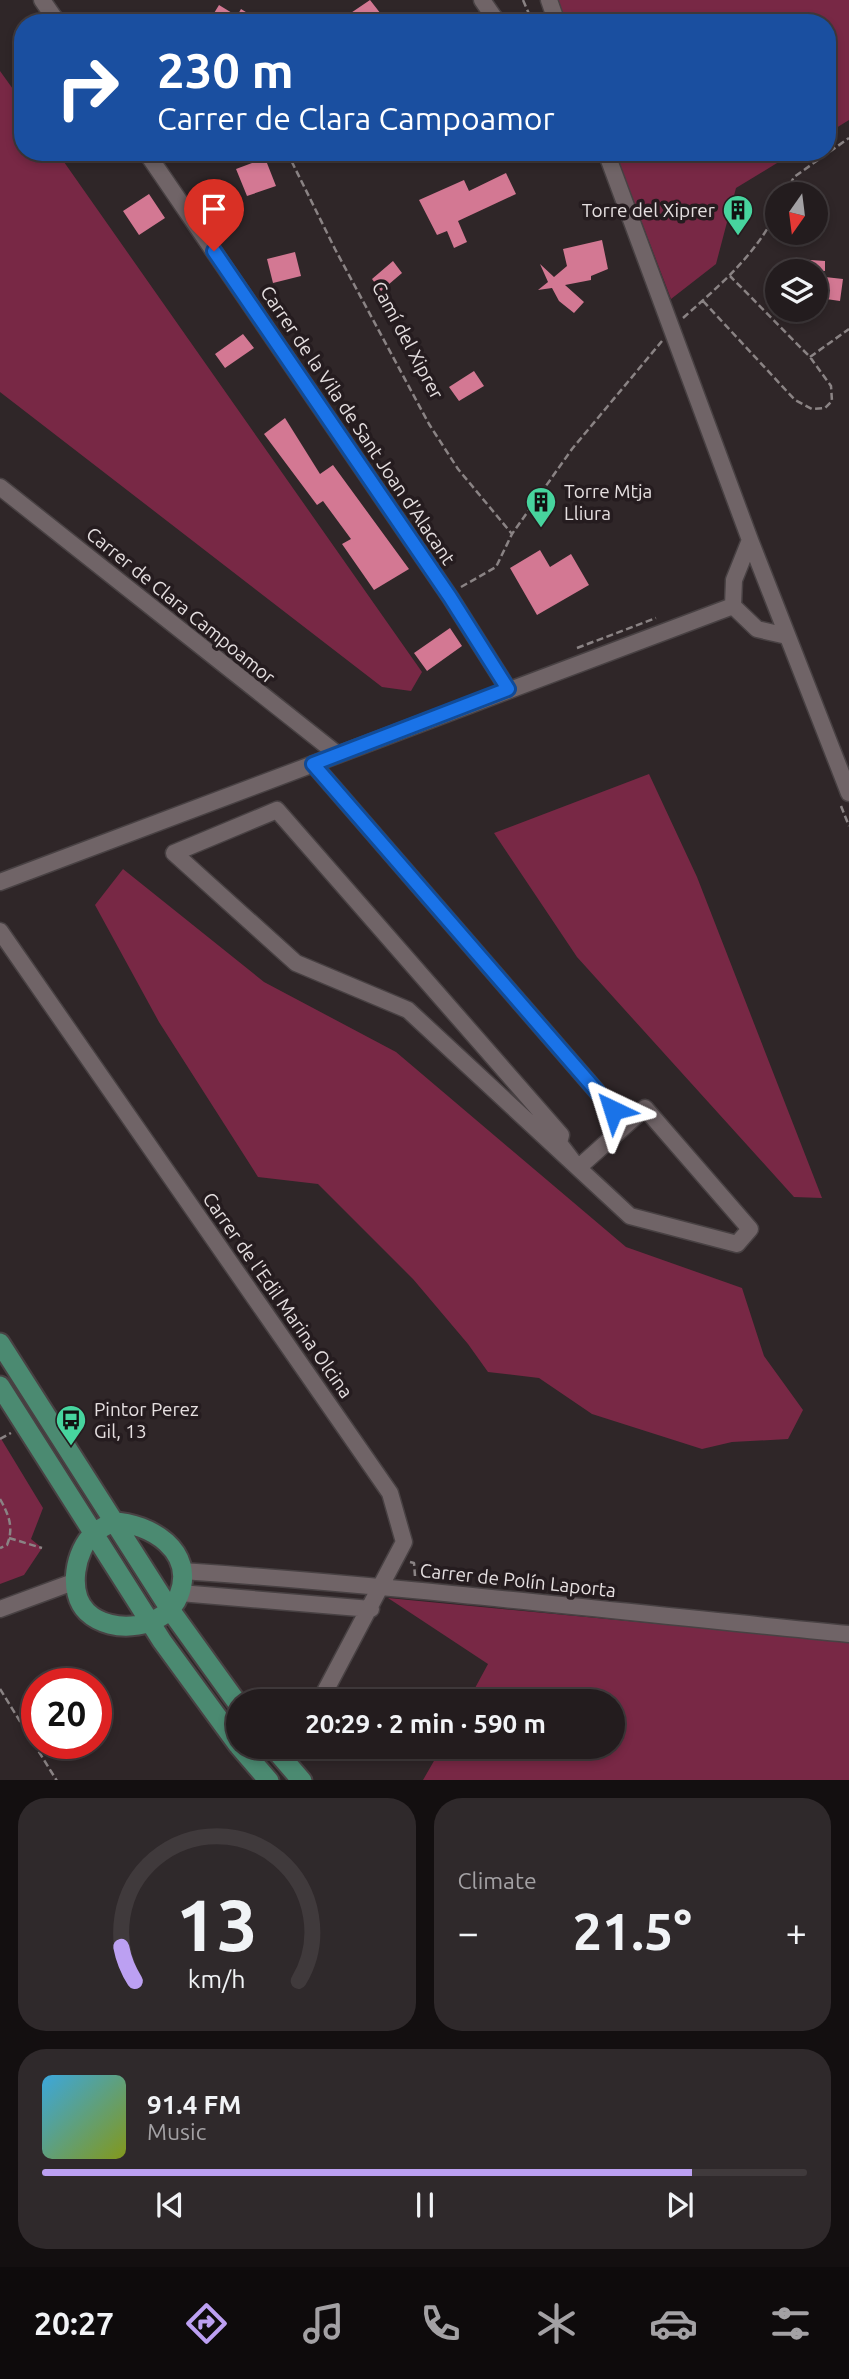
<!DOCTYPE html>
<html lang="en">
<head>
<meta charset="utf-8">
<style>
	:root { --surface:#231c1e; --page:#2f292b; --text:#f1f3f6; --muted:#a3a1a4; --line:#403a3c; --accent:#bca0f2 }
	body { margin:0; font-family:Ubuntu,sans-serif; background:var(--page); color:var(--text); height:100vh; display:flex; flex-direction:column; font-size:26px; white-space:nowrap }
	* { box-sizing:border-box; margin:0 }
	p { font-size:23px; color:var(--muted) }
	.icon { flex:none; width:38px; height:38px; fill:none; stroke:currentColor; stroke-width:2; stroke-linecap:round; stroke-linejoin:round }
	.map { position:relative; height:1780px; overflow:hidden }
	.sheet { display:flex; flex-direction:column; gap:18px; padding:18px; background:#130f10; flex:1 }
	.sheet>* { flex:none }
	.top-card { position:absolute; left:14px; top:14px; width:822px; height:147px; border-radius:28px; box-shadow:0 4px 10px #0003,0 0 0 2px var(--line); background:#1a4fa0; color:#fff; overflow:hidden }
	.needle { width:46px; rotate:194deg }
	.tools { position:absolute; left:765px; top:182px; display:grid; gap:14px }
	.tools a { display:grid; place-items:center; width:63px; height:63px; border-radius:50%; background:var(--surface); box-shadow:0 4px 10px #0003,0 0 0 2px var(--line); font-size:35px }
	.speed { position:absolute; left:21px; top:1668px; display:flex; gap:14px; font-size:35px; font-weight:700; text-align:center }
	.speed>* { display:grid; place-content:center; width:91px; height:91px; border-radius:50%; background:var(--surface); box-shadow:0 4px 10px #0003,0 0 0 2px var(--line); line-height:1 }
	.speed .limit { border:10px solid #d22; background:#fff; color:#111 }
	.pin { position:absolute; display:grid; place-items:center; width:60px; height:60px; color:#fff; margin:-72px -30px; border-radius:50% 50% 50% 0; rotate:-45deg; box-shadow:0 0 7px #0007 }
	.pin .icon { rotate:45deg }
	.me { position:absolute; width:77px; margin:-38px; rotate:319deg; stroke-linejoin:round; filter:drop-shadow(0 0 5px #0008) }
	.turn { display:flex; align-items:center; gap:24px; height:147px; padding:0 28px; font-size:32px }
	.turn .icon { width:91px; height:91px; stroke-width:2.5 }
	.turn b { display:block; font-size:49px; line-height:60px }
	.big { font-size:52px; font-weight:700; line-height:1.1 }
	.sheet .card { flex:1; display:flex; flex-direction:column; justify-content:center; gap:10px; min-width:0; padding:0 24px; border-radius:28px; background:var(--page) }
	.sheet .dial { align-items:center; gap:0 }
	.dial svg { height:182px; overflow:visible; fill:none; stroke:var(--line); stroke-width:7; stroke-linecap:round; text-anchor:middle }
	.dial text { fill:var(--text); stroke:none }
	.song { display:flex; align-items:center; gap:21px }
	.cover { width:84px; height:84px; border-radius:10px; background:linear-gradient(135deg,hsl(200 70% 55%),hsl(70 70% 35%)) }
	.played { height:7px; border-radius:4px; background:linear-gradient(90deg,var(--accent) 85%,var(--line) 85%) }
	.keys { display:flex; justify-content:space-around; direction:ltr }
	.heat { display:flex; justify-content:space-between; align-items:center; font-size:38px; direction:ltr }
	.sheet .tiles { flex:1; display:grid; gap:18px; grid-template-columns:1fr 1fr }
	.card:last-child { grid-column:span 2 }
	.trip { position:absolute; left:226px; top:1689px; width:399px; height:70px; border-radius:35px; background:var(--surface); box-shadow:0 4px 10px #0003,0 0 0 2px var(--line); font-weight:700; line-height:70px; text-align:center }
	.menu { display:flex; height:112px; justify-content:space-around; align-items:center; background:#0e0b0c; color:var(--muted) }
	.menu .icon { width:49px; height:49px }
	.menu .active { color:var(--accent) }
	.menu b { font-size:32px; color:var(--text) }
	.map>svg:first-child { display:block }
	.green { fill:#782845 }
	.building { fill:#d37893 }
	.lines { fill:none; stroke-linecap:round; stroke-linejoin:round }
	.minor-casing { stroke:#484143; stroke-width:19 }
	.major-casing { stroke:#484143; stroke-width:23 }
	.path { stroke:#8a8384; stroke-width:2.5; stroke-dasharray:7 3.5; stroke-linecap:butt }
	.minor { stroke:#706467; stroke-width:16 }
	.major { stroke:#4b8a71; stroke-width:19 }
	.route-casing { stroke:#114b97; stroke-width:18 }
	.route { stroke:#1a73e8; stroke-width:12 }
	.labels { text-anchor:middle; dominant-baseline:central; stroke-width:7; stroke-linejoin:round; paint-order:stroke }
	.poi-label { font-size:19px; fill:#e5dfe0; stroke:#251c1f; text-anchor:start }
	.street-label { font-size:19px; fill:#e5dfe0; stroke:#251c1f }
</style>
</head>
<body>
<div class="map">
<svg width="849" height="1781" viewBox="0 0 849 1781">
	<rect width="100%" height="100%" fill="#2f2628"/>
	<path class="green" d="M557,0H849V120L828,133V23H566Z
		M0,71L23,103V152H57L422,672L411,691L382,687L0,392Z
		M615,152H795L736,188L716,264L671,299Z
		M649,774L697,877L822,1198L794,1197L577,957L494,833Z
		M123,869L264,982L396,1052L626,1247L742,1288L764,1356L803,1410L788,1439L732,1442L702,1449L592,1414L539,1378L488,1372L468,1344L413,1279L318,1184L258,1177L159,1022L95,905Z
		M0,1437L43,1508L31,1539L42,1548L24,1575L0,1584Z
		M388,1598L849,1642V1780H423L442,1747L612,1746V1701H468L488,1664Z"/>
	<path class="building" d="M370,0L388,23H336Z
		M219,5L237,16L241,9L264,23H208Z
		M265,158L276,186L247,196L236,169Z
		M506,173L516,194L458,221L467,242L454,248L447,231L437,235L419,200L464,180L469,191Z
		M237,191L244,211L225,218L218,198Z
		M149,194L165,218L139,235L123,211Z
		M602,240L608,269L591,276V280L565,285L584,302L574,313L559,301L552,288L538,290L548,282L540,264L554,277L567,266L563,249Z
		M295,252L301,276L273,283L267,259Z
		M796,259L825,261V271H795Z
		M393,261L402,273L381,291L372,279Z
		M816,276L843,279L840,301L826,299L827,290L816,289Z
		M243,334L254,348L225,368L215,354Z
		M474,371L484,386L459,401L449,387Z
		M285,418L320,474L333,465L409,569L374,590L342,544L351,539L323,501L317,505L264,434Z
		M540,550L550,567L571,554L589,585L537,615L510,568Z
		M450,628L462,646L427,671L414,653Z"/>
	<g class="lines">
		<g class="minor-casing">
			<path id="minor" d="M42,0L58,23
				M482,0L498,23
				M549,0L557,23
				M146,152L450,597L508,689
				M606,152L750,540L849,793
				M0,487L337,754
				M750,540L734,580L733,606L757,629L787,636
				M313,764L613,1110
				M277,810L561,1135L559,1143L578,1168L645,1108L750,1229L737,1244L630,1216L408,1010L296,963L174,853Z
				M0,882L733,606
				M0,931L390,1493L404,1542L320,1701
				M182,1571C405,1586 627,1613 849,1634
				M180,1593L371,1609
				M0,1609L76,1581
				M284,1762L295,1746"/>
		</g>
		<g class="major-casing">
			<path id="major" d="M0,1343L171,1611L238,1704
				M0,1386L162,1641L238,1745
				M113,1522C150,1523 196,1551 179,1595C166,1629 112,1636 87,1612C67,1592 75,1550 94,1533C99,1529 107,1525 113,1522Z
				M239,1746L269,1781
				M272,1746L302,1781"/>
		</g>
		<path class="path" d="M523,0L533,23
			M287,152L335,249L429,424L458,469L512,534
			M785,194L794,177L849,138
			M703,301L795,400L812,409L825,408L832,401L831,386L810,357L730,276
			M683,318C719,286 756,255 777,211
			M810,357L849,329
			M461,587L496,567L512,534L572,449L662,341
			M577,648L656,618
			M841,806L849,826
			M0,1439L11,1433
			M0,1499C9,1515 14,1528 7,1545L0,1548
			M9,1538L42,1548
			M410,1562L414,1563L415,1576
			M0,1689L57,1781"/>
		<use href="#minor" class="minor"/>
		<use href="#major" class="major"/>
	</g>
	<g class="lines">
		<g class="route-casing">
			<path id="route" d="M214,251L450,597L508,689L313,764L613,1110"/>
		</g>
		<use href="#route" class="route"/>
	</g>
	<defs>
		<g id="building-pin" transform="scale(1.575)"><path d="M0 17L-7.5 6A9.5 9.5 0 1 1 7.5 6Z" fill="#47d49e" stroke="#251c1f"/><path d="M-4-6H4V6H1V3H-1V6H-4ZM-2.5-4.3h1.7v1.8h-1.7ZM.8-4.3h1.7v1.8H.8ZM-2.5-1h1.7V.8h-1.7ZM.8-1h1.7V.8H.8Z" fill="#111"/></g>
		<g id="bus-pin" transform="scale(1.575)"><path d="M0 17L-7.5 6A9.5 9.5 0 1 1 7.5 6Z" fill="#47d49e" stroke="#251c1f"/><path d="M-5-6H5V4H4V6H2V4H-2V6H-4V4H-5ZM-3.5-4V0h7V-4ZM-3.5 1.2v1.5H-2V1.2ZM2 1.2v1.5H3.5V1.2Z" fill="#111"/></g>
	</defs>
	<g fill-rule="evenodd">
		<use href="#building-pin" x="738" y="210"/>
		<use href="#building-pin" x="541" y="502"/>
		<use href="#bus-pin" x="71" y="1420"/>
	</g>
	<g class="labels">
		<g class="poi-label">
			<text x="715" y="210" text-anchor="end">Torre del Xiprer</text>
			<text x="564" y="491">Torre Mtja<tspan x="564" dy="22">Lliura</tspan></text>
			<text x="94" y="1409">Pintor Perez<tspan x="94" dy="22">Gil, 13</tspan></text>
		</g>
		<g class="street-label">
			<text transform="translate(408 340) rotate(62)">Camí del Xiprer</text>
			<text transform="translate(358 425) rotate(56)">Carrer de la Vila de Sant Joan d'Alacant</text>
			<text transform="translate(181 605) rotate(39)">Carrer de Clara Campoamor</text>
			<text transform="translate(278 1295) rotate(55)">Carrer de l'Edil Marina Olcina</text>
			<text transform="translate(518 1580) rotate(6)">Carrer de Polín Laporta</text>
		</g>
	</g>
</svg>
<div class="tools">
<a><svg class="needle" viewBox="-14 -14 28 28"><path d="M0-13l5 13h-10z" fill="#e53935"/><path d="M0 13l5-13h-10z" fill="#a3a1a4"/></svg></a>
<a><svg class="icon" aria-label="layers" viewBox="0 0 24 24"><path d="M12 4l9 5-9 5-9-5zM3 14l9 5 9-5"/></svg></a>
</div>
<div class="speed"><div class="limit">20</div></div>
<div class="pin" style="left:214px;top:251px;background:#d93025"><svg class="icon" aria-label="arrive" viewBox="0 0 24 24"><path d="M6 21V4h12l-3 4 3 4H6"/></svg></div>
<svg class="me" style="left:613px;top:1110px" viewBox="-20 -20 40 40"><path d="M0-17L14 15 0 8-14 15z" fill="#1a73e8" stroke="#fff" stroke-width="4"/></svg>
<div class="trip">20:29 · 2 min · 590 m</div>
<div class="top-card">
<div class="turn"><svg class="icon" aria-label="right" viewBox="0 0 24 24"><path d="M7 20v-9h11M14 6l5 5-5 5"/></svg><div><b>230 m</b>Carrer de Clara Campoamor</div></div>
</div>
</div>
<section class="sheet">
<div class="tiles">
<div class="card dial"><svg viewBox="0 0 100 80">
<path d="M14 69A42 42 0 1 1 86 69"/>
<path d="M14 69A42 42 0 0 1 8 54" stroke="#bca0f2"/>
<text x="50" y="56" font-size="32" font-weight="700">13</text>
<text x="50" y="72" font-size="11">km/h</text>
</svg></div>
<div class="card"><p>Climate</p>
<div class="heat"><a>−</a><b class="big">21.5°</b><a>+</a></div>
</div>
<div class="card">
<div class="song"><i class="cover"></i><div><b>91.4 FM</b><p>Music</p></div></div>
<div class="played"></div>
<div class="keys"><svg class="icon" aria-label="previous" viewBox="0 0 24 24"><path d="M18 5L8 12l10 7zM5 5v14"/></svg><svg class="icon" aria-label="pause" viewBox="0 0 24 24"><path d="M8 5v14M16 5v14"/></svg><svg class="icon" aria-label="next" viewBox="0 0 24 24"><path d="M6 5l10 7-10 7zM19 5v14"/></svg></div>
</div>
</div>
</section>
<nav class="menu">
<b>20:27</b>
<svg class="icon active" aria-label="directions" viewBox="0 0 24 24"><path d="M12 3l9 9-9 9-9-9zM9 14v-3h6M13 9l2 2-2 2"/></svg>
<svg class="icon" aria-label="music" viewBox="0 0 24 24"><path d="M9 18V5l10-2v13"/><circle cx="6" cy="18" r="3"/><circle cx="16" cy="16" r="3"/></svg>
<svg class="icon" aria-label="phone" viewBox="0 0 24 24"><path d="M5 4h4l2 5-3 2q2 4 5 5l2-3 5 2v4C11 20 4 13 5 4z"/></svg>
<svg class="icon" aria-label="climate" viewBox="0 0 24 24"><path d="M12 3v18M4 7l16 10M4 17L20 7"/></svg>
<svg class="icon" aria-label="car" viewBox="0 0 24 24"><path d="M5 17H2v-5l4-1 3-4h7l3 4 3 1v5h-3M9 17h6M6 11h13"/><circle cx="7" cy="17" r="2"/><circle cx="17" cy="17" r="2"/></svg>
<svg class="icon" aria-label="filters" viewBox="0 0 24 24"><path d="M4 7h16M4 17h16"/><circle cx="9" cy="7" r="2"/><circle cx="15" cy="17" r="2"/></svg>
</nav>
</body>
</html>
